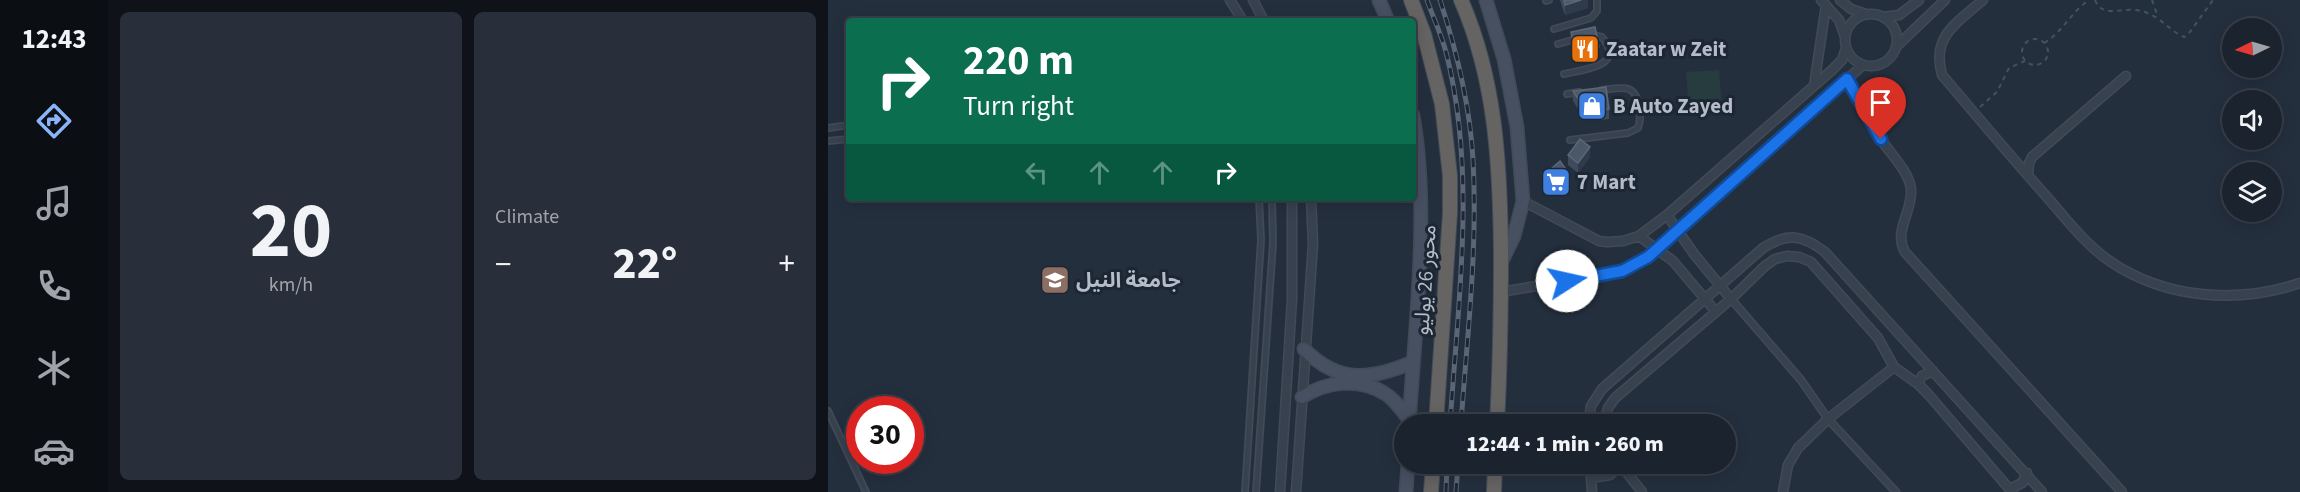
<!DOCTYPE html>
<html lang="en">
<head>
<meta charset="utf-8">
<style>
	:root { --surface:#1b232e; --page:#282f3a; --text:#f1f3f6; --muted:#a0a4aa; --line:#39404a; --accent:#8ab4f8 }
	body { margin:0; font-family:"Source Sans 3","Noto Sans Arabic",sans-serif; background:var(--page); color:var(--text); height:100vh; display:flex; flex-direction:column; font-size:22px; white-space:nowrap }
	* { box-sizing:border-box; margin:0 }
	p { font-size:20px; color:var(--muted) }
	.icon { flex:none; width:33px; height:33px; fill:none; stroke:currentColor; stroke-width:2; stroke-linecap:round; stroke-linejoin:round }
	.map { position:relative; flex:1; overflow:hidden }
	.side { display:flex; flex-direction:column; gap:12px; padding:12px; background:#0f1319; width:720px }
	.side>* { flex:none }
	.top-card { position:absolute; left:18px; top:18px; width:570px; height:183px; border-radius:6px; box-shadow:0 3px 15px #0003,0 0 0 2px var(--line); background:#0b6e4f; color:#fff; overflow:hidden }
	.needle { width:39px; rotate:265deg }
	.buttons { position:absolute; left:1394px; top:18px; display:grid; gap:12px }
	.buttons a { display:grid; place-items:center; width:60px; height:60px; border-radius:50%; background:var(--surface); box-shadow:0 3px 15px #0003,0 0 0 2px var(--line); font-size:30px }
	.speed { position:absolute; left:18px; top:396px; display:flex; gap:12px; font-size:30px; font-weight:700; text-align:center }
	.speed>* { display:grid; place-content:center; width:78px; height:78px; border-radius:50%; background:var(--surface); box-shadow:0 3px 15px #0003,0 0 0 2px var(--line); line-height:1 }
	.speed .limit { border:9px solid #d22; background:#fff; color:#111 }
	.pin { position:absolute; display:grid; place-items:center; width:51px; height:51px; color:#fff; margin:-62px -26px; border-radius:50% 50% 50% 0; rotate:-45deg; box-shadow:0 0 6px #0007 }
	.pin .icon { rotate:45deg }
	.me { position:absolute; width:66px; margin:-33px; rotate:80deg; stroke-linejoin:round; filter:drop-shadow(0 0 4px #0008) }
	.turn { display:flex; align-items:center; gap:21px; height:126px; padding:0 18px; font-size:27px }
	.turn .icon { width:78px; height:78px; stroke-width:2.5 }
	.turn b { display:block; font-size:42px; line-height:51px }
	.lanes { display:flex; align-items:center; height:57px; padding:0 18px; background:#0003; justify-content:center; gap:30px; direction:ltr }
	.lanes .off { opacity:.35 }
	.big { font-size:45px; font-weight:800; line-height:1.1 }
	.side .card { flex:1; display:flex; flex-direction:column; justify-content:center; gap:9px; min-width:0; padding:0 21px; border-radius:9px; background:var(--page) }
	.side .dial { align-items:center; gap:0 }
	.dial b { font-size:78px; line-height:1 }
	.heat { display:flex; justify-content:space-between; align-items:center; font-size:33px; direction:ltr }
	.side .tiles { flex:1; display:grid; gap:12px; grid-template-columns:repeat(2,1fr) }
	.trip { position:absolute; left:566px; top:414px; width:342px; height:60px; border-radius:30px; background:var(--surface); box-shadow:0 3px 15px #0003,0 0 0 2px var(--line); font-weight:800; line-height:60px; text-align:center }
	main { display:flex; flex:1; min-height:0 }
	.tab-bar { display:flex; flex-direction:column; width:108px; justify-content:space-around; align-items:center; background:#0b0e12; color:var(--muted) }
	.tab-bar .icon { width:42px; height:42px }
	.tab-bar .selected { color:var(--accent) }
	.tab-bar b { font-size:27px; color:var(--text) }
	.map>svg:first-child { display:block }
	.green { fill:#263c3f }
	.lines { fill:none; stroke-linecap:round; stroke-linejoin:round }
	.service-casing { stroke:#414a57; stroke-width:8 }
	.pedestrian-casing { stroke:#414a57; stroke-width:9 }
	.minor-casing { stroke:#414a57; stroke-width:11 }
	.secondary-casing { stroke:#414a57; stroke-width:15 }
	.trunk-casing { stroke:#434c59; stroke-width:16 }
	.path { stroke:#3f5557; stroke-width:2; stroke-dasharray:4.5 4.5; stroke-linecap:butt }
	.service { stroke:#38414e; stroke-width:4.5 }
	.pedestrian { stroke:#38414e; stroke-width:6 }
	.minor { stroke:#38414e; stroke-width:8 }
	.secondary { stroke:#465061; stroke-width:12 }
	.trunk { stroke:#656462; stroke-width:14 }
	.rail-casing { stroke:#5a6575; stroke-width:5 }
	.rail { stroke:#1d2633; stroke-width:3; stroke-dasharray:9; stroke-linecap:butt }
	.wall { fill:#3f4b5c }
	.shaded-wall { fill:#2f3b4b }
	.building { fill:#4b5868; stroke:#5c6777; stroke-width:1.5 }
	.route-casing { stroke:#114b97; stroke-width:15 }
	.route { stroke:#1a73e8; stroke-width:10 }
	.labels { text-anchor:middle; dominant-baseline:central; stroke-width:6; stroke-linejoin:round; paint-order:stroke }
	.poi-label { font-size:21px; font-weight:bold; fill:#b4bcc9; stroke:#1d2633; text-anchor:start }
	.street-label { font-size:21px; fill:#b4bcc9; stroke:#1d2633 }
</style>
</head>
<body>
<main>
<nav class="tab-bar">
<b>12:43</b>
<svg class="icon selected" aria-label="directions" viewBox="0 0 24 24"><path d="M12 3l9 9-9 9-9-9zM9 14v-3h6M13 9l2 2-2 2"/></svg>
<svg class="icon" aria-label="music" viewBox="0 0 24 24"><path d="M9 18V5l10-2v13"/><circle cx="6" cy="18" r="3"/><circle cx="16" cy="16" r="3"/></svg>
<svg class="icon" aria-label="phone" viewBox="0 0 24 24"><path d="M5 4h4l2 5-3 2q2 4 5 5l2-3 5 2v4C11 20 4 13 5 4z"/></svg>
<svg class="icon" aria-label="climate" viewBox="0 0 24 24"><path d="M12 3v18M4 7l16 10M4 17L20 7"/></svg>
<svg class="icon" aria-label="car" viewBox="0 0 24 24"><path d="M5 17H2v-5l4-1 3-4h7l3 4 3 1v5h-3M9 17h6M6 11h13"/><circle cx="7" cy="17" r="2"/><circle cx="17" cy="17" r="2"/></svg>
</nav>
<section class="side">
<div class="tiles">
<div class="card dial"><b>20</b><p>km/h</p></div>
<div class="card"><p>Climate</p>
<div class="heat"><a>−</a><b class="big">22°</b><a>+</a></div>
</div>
</div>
</section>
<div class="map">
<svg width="1472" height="492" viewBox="0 0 1472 492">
	<rect width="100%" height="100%" fill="#242f3e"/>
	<path class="green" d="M891,70L894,109L861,111L858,72Z"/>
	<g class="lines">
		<g class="service-casing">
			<path id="service" d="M718,1L721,0
				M726,29L763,18L769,11V0
				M730,44L748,39
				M736,74C756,69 798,67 774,37L764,35
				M739,94L751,92
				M0,128L21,125
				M742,140L800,133L810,128C813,121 812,115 811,108C808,82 794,88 774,90
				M0,141L21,139
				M0,411L38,492
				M417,492L433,240L431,198
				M428,492L445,243L444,198"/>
		</g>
		<g class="pedestrian-casing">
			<path id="pedestrian" d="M903,299L973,380L1000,419L1068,492"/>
		</g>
		<g class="minor-casing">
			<path id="minor" d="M402,0L415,21
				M425,0L436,21
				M993,0L1011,20L1017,37
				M1012,0L1023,9L1038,14
				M1155,0C1129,23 1103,36 1114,75C1149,116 1183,157 1219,197C1238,219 1258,245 1283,262C1338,299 1410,304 1472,283
				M1017 40a26 26 0 1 1 52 0a26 26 0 1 1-52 0Z
				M1055,17L1071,15L1091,0
				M1069,46L1117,0
				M1019,79C1030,100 1041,121 1054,141C1063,154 1081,172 1083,189C1085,211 1065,231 1077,252L1294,492
				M986,86L998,5
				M1200,176L1201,163L1204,157L1298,76
				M695,201L771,241L779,242L795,241L811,236L839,215L1004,70L1014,60L1018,48
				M839,215L866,254L903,299
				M811,236L845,261L888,312
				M673,292L784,273L813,262L1035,65
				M1090,384L1094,376L1105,371
				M760,424L763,406L774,389L935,248C960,232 975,235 997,252L1214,492
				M776,424L780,408L787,398L903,299L937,266L947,259L959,256L971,257L983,262L1050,338L1066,367L1090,384L1100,394L1184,492
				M762,464L764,492
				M792,464L814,492
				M763,478L782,475L793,465
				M1182,489L1194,483L1199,473
				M452,492L464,299V198
				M468,492L485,244L483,198
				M955,492L960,465L970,448L1000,419L1066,367"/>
		</g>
		<g class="secondary-casing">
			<path id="secondary" d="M551,0L560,21
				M658,0L676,59L689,127L695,201L686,236L673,263
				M476,349C510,384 543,380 585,362
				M474,397C498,382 530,377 556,393C567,399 574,411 582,421
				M581,424C587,324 602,214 585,115
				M578,492L580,464"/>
		</g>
		<g class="trunk-casing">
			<path id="trunk" d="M583,0L596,34L614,104L622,176V213L608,424
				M633,0C668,80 672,165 673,251C673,309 672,367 669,424
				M603,492L605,464
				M666,492L667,464"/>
		</g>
		<path class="path" d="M1267,0C1274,18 1293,8 1308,10C1331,13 1338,29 1356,37L1359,36L1385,0
			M1324,0L1330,17
			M1194 52a13 13 0 1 1 26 0a13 13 0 1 1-26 0Z
			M1216,43C1235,32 1243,12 1261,0
			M1152,107L1169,92L1181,68L1197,61"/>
		<use href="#service" class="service"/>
		<use href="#pedestrian" class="pedestrian"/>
		<use href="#minor" class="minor"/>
		<use href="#secondary" class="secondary"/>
		<use href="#trunk" class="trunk"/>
		<g class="rail-casing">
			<path id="rail" d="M599,0C605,17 613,34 618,52C649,173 630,302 622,424
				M612,0C629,52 642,105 645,160C650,248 639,337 633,424
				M618,492L619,464
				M628,492L630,464"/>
		</g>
		<use href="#rail" class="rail"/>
	</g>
	<path class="wall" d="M732,0H760V8L737,15Z
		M743,32L771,56L747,62L743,42Z
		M778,87L781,109V119L772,120L771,111L753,113L745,101V91Z
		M740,155L762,157L750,173L740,165Z
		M717,174L739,181L724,193L717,184Z"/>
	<path class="shaded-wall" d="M753,0H760V8L737,15V5Z
		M771,47V56L747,62V52Z
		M762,147V157L750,173V163Z
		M739,171V181L724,193V183Z"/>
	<path class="building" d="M736,0H753L737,5Z
		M767,27L771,47L747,52L743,32Z
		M778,87L781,109L772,111L771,102L753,103L745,91Z
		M752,139L762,147L750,163L740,155Z
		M732,161L739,171L724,183L717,174Z"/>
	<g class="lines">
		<g class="route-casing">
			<path id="route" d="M739,281L794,271L820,257L1019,79L1053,139"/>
		</g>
		<use href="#route" class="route"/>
	</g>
	<defs>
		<g id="restaurant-square" transform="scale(1.5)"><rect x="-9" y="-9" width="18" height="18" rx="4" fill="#e8710a" stroke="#1d2633"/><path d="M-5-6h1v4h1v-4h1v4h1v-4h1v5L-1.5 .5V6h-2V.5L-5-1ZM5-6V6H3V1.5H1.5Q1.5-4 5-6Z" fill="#fff"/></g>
		<g id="shop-square" transform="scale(1.5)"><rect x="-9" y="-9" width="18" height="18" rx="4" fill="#3f7fe0" stroke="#1d2633"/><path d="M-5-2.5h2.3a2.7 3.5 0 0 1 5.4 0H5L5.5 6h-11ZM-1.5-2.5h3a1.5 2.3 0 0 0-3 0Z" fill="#fff"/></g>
		<g id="supermarket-square" transform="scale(1.5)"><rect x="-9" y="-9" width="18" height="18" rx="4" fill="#3f7fe0" stroke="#1d2633"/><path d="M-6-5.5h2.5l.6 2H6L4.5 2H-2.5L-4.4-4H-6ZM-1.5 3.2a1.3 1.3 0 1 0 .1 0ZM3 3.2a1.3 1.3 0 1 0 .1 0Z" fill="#fff"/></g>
		<g id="university-square" transform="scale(1.5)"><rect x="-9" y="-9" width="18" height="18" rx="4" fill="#8d6e63" stroke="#1d2633"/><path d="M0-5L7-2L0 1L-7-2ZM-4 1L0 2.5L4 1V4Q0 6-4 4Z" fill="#fff"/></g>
	</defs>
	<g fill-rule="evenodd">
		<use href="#restaurant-square" x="757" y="49"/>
		<use href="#shop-square" x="764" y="106"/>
		<use href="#supermarket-square" x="728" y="182"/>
		<use href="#university-square" x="227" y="280"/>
	</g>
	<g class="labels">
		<g class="poi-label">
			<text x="778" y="49">Zaatar w Zeit</text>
			<text x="785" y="106">B Auto Zayed</text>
			<text x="749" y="182">7 Mart</text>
			<text x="248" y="280">جامعة النيل</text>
		</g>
		<g class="street-label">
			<text transform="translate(597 280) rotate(-86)">محور 26 يوليو</text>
		</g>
	</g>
</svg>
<div class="buttons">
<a><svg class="needle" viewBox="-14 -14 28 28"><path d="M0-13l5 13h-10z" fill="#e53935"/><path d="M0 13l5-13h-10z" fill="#a0a4aa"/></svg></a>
<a><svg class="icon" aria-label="sound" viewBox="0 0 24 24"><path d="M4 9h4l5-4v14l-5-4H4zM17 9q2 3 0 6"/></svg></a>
<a><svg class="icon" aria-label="layers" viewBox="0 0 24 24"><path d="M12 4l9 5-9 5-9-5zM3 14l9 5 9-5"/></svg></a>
</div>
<div class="speed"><div class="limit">30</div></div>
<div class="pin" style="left:1053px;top:139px;background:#d93025"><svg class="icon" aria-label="arrive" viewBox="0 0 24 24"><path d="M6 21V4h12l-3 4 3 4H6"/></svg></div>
<svg class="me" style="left:739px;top:281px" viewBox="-20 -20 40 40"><circle r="19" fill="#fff"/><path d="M0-13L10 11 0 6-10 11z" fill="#1a73e8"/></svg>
<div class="trip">12:44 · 1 min · 260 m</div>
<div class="top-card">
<div class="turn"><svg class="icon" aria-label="right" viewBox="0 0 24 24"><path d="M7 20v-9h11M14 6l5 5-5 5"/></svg><div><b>220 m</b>Turn right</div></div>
<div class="lanes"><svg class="icon off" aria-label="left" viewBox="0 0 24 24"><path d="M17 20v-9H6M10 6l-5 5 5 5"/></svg><svg class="icon off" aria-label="ahead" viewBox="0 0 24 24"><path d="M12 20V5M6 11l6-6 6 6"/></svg><svg class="icon off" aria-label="ahead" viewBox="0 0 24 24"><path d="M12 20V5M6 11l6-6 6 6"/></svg><svg class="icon" aria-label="right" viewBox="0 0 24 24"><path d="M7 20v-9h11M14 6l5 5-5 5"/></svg></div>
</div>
</div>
</main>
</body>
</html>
